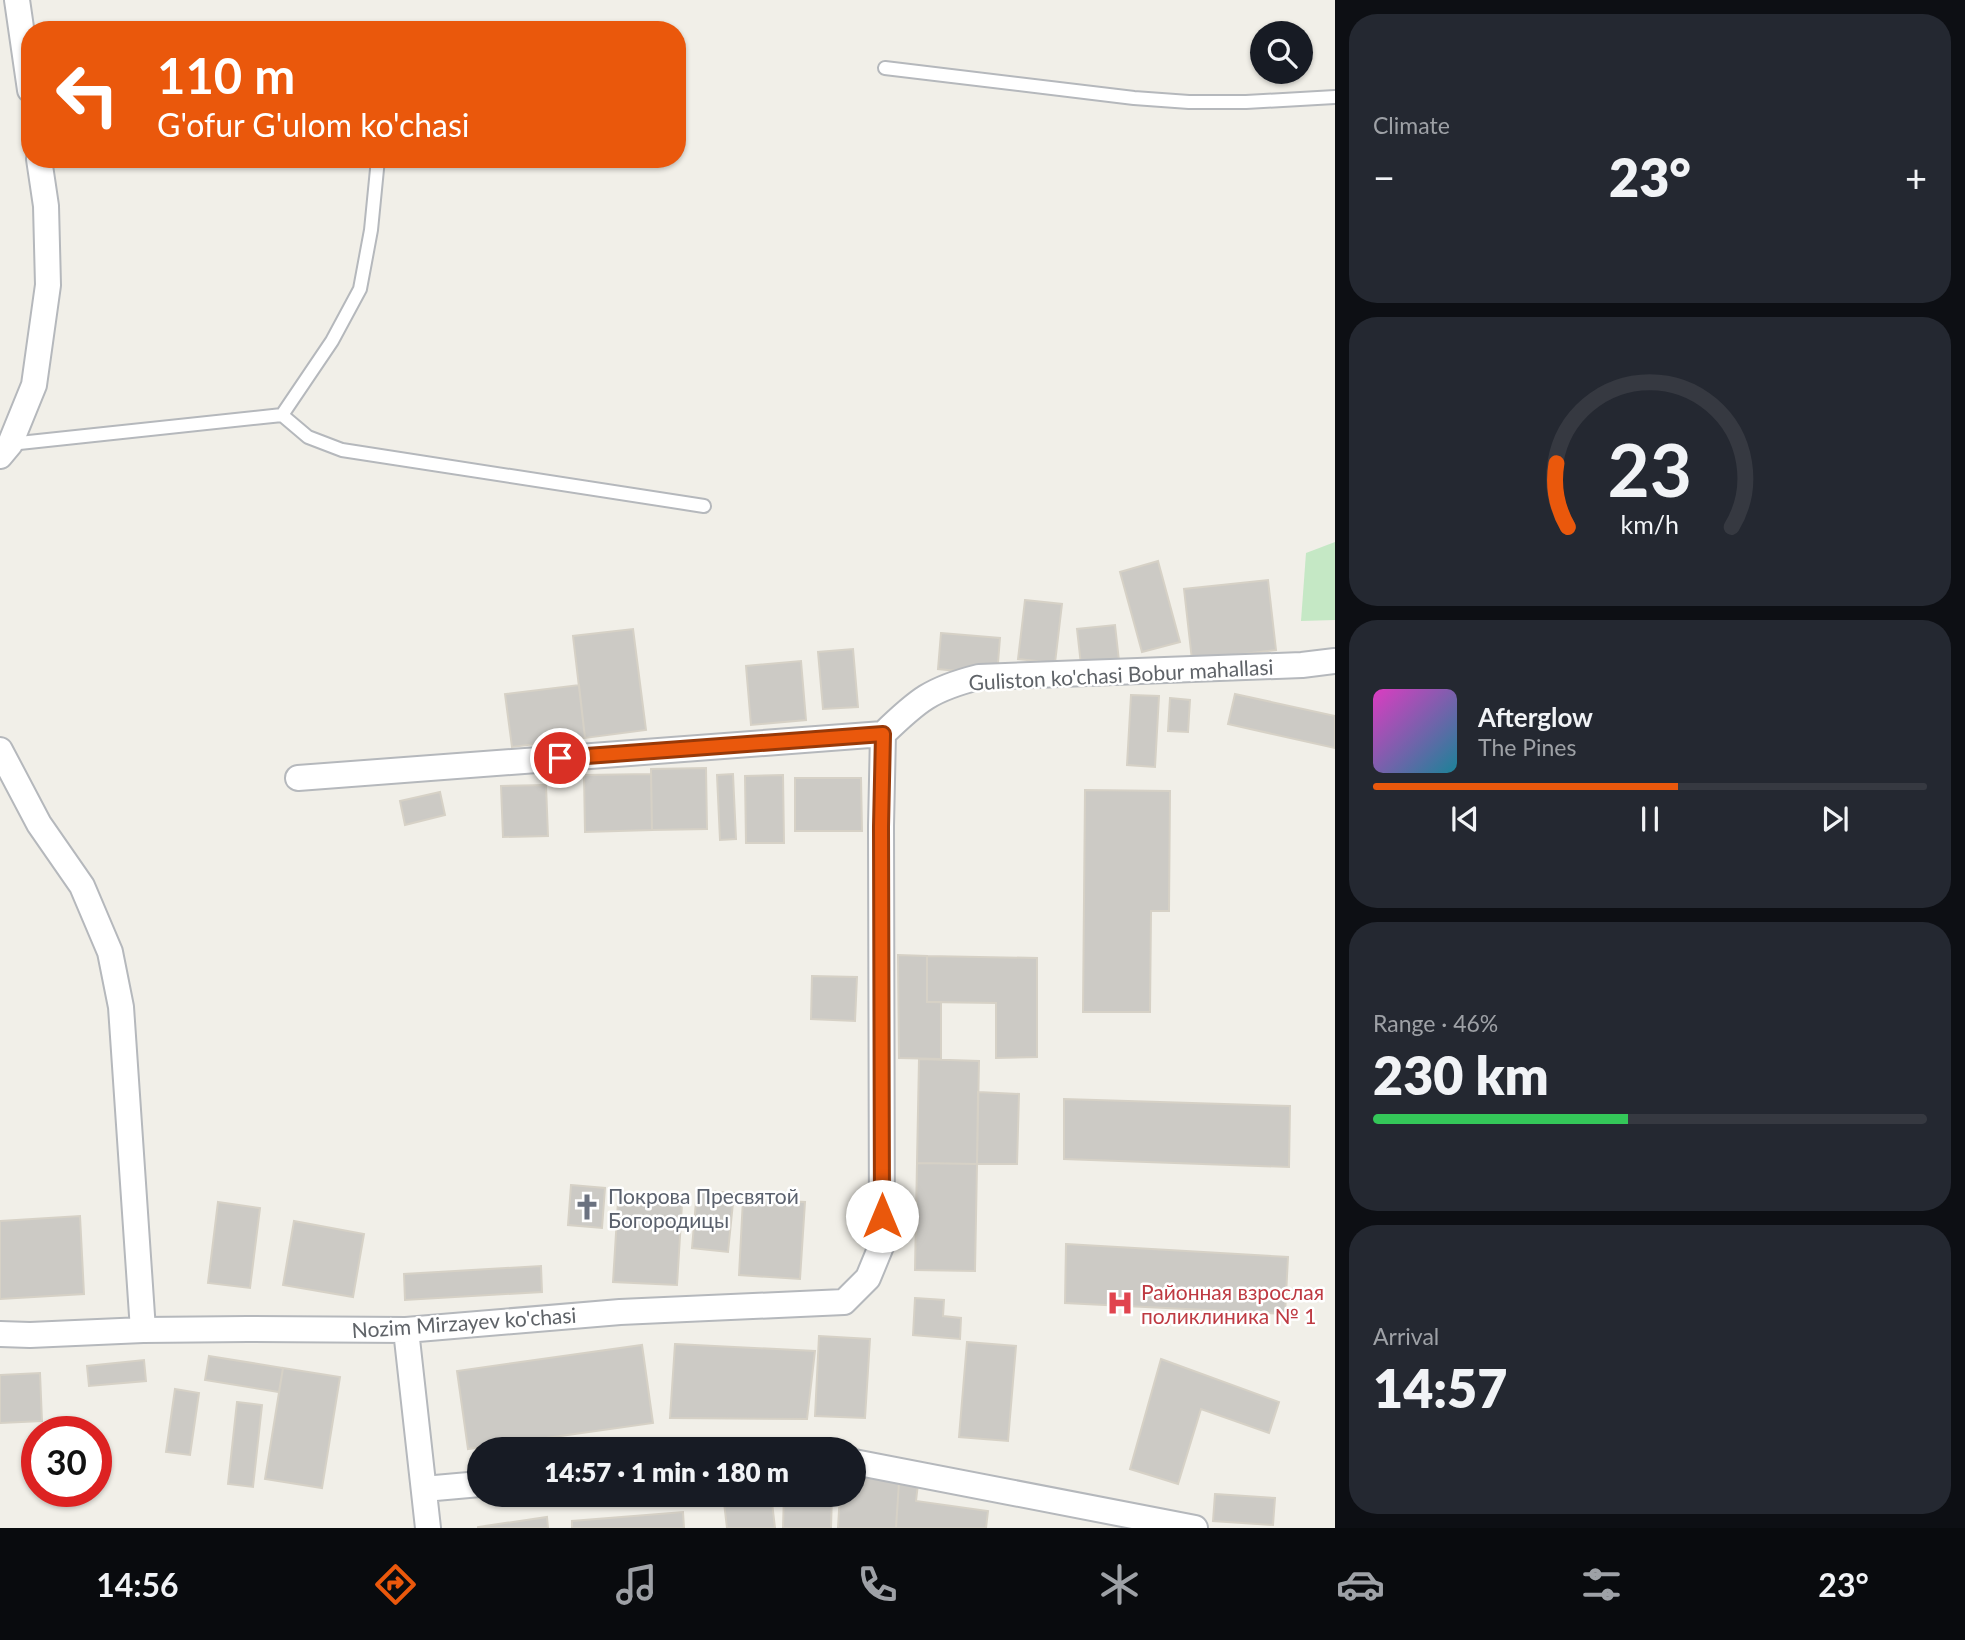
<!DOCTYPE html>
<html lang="en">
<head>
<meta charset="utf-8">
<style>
	:root { --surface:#171b24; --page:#242831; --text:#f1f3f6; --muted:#9ea1a6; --line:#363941; --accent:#ea580c }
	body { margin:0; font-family:Lato,sans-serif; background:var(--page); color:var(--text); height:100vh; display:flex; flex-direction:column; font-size:26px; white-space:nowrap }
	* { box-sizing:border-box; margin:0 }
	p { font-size:23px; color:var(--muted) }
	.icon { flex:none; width:38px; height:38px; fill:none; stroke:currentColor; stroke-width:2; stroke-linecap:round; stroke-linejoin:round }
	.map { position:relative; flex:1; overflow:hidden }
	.panel { display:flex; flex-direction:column; gap:14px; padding:14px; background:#0d0f14; width:630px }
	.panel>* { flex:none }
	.top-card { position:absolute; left:21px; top:21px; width:665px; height:147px; border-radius:28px; box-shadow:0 2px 5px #0004; background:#ea580c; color:#fff; overflow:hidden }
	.fabs { position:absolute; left:1250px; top:21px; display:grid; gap:14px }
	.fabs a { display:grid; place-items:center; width:63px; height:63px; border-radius:50%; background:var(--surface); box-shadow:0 2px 5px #0004; font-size:35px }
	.speed { position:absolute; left:21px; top:1416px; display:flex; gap:14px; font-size:35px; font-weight:700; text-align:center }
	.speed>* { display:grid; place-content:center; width:91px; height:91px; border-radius:50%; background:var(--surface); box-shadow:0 2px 5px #0004; line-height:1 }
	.speed .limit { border:10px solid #d22; background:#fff; color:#111 }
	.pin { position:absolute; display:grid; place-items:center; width:60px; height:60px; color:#fff; margin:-30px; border:4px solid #fff; border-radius:50%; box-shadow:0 2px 7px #0007 }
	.me { position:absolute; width:77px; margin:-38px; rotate:0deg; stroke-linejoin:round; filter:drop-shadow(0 0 5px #0008) }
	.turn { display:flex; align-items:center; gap:24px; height:147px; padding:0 21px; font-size:32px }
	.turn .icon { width:91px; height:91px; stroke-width:2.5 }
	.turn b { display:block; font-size:49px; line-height:60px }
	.big { font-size:52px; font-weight:800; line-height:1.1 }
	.panel .tile { flex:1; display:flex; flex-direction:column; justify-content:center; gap:10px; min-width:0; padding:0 24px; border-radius:28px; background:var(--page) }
	.panel .dial { align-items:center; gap:0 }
	.dial svg { height:182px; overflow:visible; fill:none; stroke:var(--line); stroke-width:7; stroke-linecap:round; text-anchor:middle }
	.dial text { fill:var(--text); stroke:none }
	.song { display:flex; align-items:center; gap:21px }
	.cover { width:84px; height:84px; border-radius:10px; background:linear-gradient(135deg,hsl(310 70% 55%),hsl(190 70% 35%)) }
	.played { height:7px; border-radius:4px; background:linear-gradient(90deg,var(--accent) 55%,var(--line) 55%) }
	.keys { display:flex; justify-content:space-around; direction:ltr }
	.heat { display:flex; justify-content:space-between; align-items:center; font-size:38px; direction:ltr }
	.charge { height:10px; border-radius:5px; background:linear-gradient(90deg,#34c759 46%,var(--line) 0) }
	.trip { position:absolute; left:467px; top:1437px; width:399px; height:70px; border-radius:35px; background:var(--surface); box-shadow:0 2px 5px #0004; font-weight:800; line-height:70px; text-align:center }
	.tab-bar { display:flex; height:112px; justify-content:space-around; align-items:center; background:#090b0e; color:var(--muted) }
	.tab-bar .icon { width:49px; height:49px }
	.tab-bar .current { color:var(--accent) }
	.tab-bar b { font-size:32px; color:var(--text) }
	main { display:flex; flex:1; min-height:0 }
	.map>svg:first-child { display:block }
	.green { fill:#c5e8c5 }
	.building { fill:#cccac5; stroke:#d6d1c6; stroke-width:2 }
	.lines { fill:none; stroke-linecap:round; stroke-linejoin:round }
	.service-casing { stroke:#b5b8bc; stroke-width:16 }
	.minor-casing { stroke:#b5b8bc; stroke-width:28 }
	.service { stroke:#fff; stroke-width:12 }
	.minor { stroke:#fff; stroke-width:24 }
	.route-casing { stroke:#983908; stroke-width:18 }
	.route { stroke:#ea580c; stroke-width:12 }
	.labels { text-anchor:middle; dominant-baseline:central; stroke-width:5; stroke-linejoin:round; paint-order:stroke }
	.street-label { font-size:21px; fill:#5f6368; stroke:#fff }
	.worship-label { font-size:21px; fill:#5b616d; stroke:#fff; text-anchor:start }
	.health-label { font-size:21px; fill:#be3a42; stroke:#fff; text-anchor:start }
</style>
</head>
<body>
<main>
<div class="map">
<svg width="1335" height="1528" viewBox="0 0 1335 1528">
	<rect width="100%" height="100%" fill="#f1efe8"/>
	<path class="green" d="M1335,542V620L1301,621L1306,553Z"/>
	<path class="building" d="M1158,561L1180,642L1142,652L1120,572Z
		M1268,580L1276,650L1192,660L1184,589Z
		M1025,600L1062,604L1055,663L1018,659Z
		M1115,625L1119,661L1081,665L1077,629Z
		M633,629L646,730L585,738L573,636Z
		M941,633L1000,638L997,675L938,669Z
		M853,649L858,707L823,709L818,652Z
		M801,661L806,720L751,725L746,666Z
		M579,685L585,738L512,747L505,694Z
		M1235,694L1335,716V748L1228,724Z
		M1131,695L1159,696L1155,767L1127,765Z
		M1170,698L1190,700L1188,732L1168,731Z
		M706,768L707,829L652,830L651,769Z
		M651,774L652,830L585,832L584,775Z
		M733,774L736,839L720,840L717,775Z
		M783,775L784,843H746L745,776Z
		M795,778H861L862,831H795Z
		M546,785L548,836L503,837L501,786Z
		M1085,790L1170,791L1169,911H1151L1150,1012H1083Z
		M440,792L445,815L405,825L400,801Z
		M898,955L927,956V1002H941V1059L899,1058Z
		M927,956L1037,958V1057L996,1058V1003L927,1002Z
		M812,976L857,977L855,1021L811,1019Z
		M919,1059L979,1061L977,1164L917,1163Z
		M978,1092L1019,1094L1017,1164H977Z
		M1064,1099L1290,1106L1289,1167L1064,1159Z
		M917,1163L977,1164L975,1271L915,1270Z
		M571,1185L605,1188L602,1228L568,1225Z
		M697,1190L734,1193L728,1252L692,1248Z
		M743,1199L805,1202L800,1279L739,1275Z
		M618,1201L682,1204L677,1285L613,1282Z
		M218,1202L260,1208L250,1288L208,1283Z
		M80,1216L84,1294L0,1299V1221Z
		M294,1221L364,1234L353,1297L283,1285Z
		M1066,1244L1288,1257L1285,1314L1065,1303Z
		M541,1266L542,1292L405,1300L404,1274Z
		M915,1298L944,1300L943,1316L961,1318L960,1339L913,1335Z
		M819,1336L870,1339L865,1418L815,1416Z
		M967,1342L1016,1346L1008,1441L959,1437Z
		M675,1344L815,1351L807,1419L670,1418Z
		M642,1345L653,1423L468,1449L457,1371Z
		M209,1356L283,1368L279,1392L205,1380Z
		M1161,1359L1279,1402L1269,1433L1201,1409L1178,1484L1130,1469Z
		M144,1360L146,1381L89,1386L87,1366Z
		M283,1368L340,1377L322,1488L265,1479Z
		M40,1373L42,1421L0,1423V1375Z
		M175,1389L199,1393L190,1455L166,1452Z
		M237,1402L262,1405L253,1487L228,1484Z
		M854,1476L899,1482L896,1528H838L840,1494H854Z
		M899,1482L918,1484L916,1501L988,1511L986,1528H896Z
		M723,1494H771L775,1528H727Z
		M784,1494H832L831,1528H783Z
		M1215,1494L1275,1498L1273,1525L1213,1521Z
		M683,1512L684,1528H572V1521Z
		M547,1517L548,1528H478V1527Z"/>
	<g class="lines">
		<g class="service-casing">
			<path id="service" d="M885,68L1134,98L1189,102H1246L1335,97
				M378,159L371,230L360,289L332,341L282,415L308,437L342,450L704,506
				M10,444L282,415"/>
		</g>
		<g class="minor-casing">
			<path id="minor" d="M17,0L30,90
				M0,456L10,444L34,385L48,285L46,206L39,159
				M883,734C918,700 931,689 979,677L1302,665L1335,661
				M0,750L39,824L82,886L110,952L121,1007L143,1330
				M406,1330L428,1528
				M0,1334L30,1335L143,1330L248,1329L406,1330L620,1312L844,1302L868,1278L882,1244L881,826L883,734L298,778
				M854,1462L1195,1528
				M424,1489L480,1484"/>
		</g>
		<use href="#service" class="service"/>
		<use href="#minor" class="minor"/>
	</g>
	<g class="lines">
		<g class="route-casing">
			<path id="route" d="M560,758L883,734L881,827L882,1216"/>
		</g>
		<use href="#route" class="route"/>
	</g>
	<defs>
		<g id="church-bare" transform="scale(2.1)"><path d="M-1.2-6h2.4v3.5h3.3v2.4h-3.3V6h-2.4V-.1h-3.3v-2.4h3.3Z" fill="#6b7280" stroke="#fff" stroke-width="2.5" paint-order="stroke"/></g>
		<g id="hospital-bare" transform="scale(2.1)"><path d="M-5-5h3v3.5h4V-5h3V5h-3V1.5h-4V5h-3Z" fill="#e0444e" stroke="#fff" stroke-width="2.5" paint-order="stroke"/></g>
	</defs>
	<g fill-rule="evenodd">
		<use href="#church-bare" x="587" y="1207"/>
		<use href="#hospital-bare" x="1120" y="1303"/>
	</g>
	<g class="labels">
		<g class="street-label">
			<text transform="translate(1121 674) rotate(-3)">Guliston ko'chasi Bobur mahallasi</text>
			<text transform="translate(464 1322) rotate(-4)">Nozim Mirzayev ko'chasi</text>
		</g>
		<g class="worship-label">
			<text x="608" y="1195">Покрова Пресвятой<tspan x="608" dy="24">Богородицы</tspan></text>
		</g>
		<g class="health-label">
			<text x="1141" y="1291">Районная взрослая<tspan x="1141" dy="24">поликлиника № 1</tspan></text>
		</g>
	</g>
</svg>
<div class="fabs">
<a><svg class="icon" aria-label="search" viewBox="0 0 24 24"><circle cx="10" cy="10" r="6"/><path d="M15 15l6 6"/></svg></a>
</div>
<div class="speed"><div class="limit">30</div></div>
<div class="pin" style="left:560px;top:758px;background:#d93025"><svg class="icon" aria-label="arrive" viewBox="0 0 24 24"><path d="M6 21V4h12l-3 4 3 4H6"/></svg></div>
<svg class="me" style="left:882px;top:1216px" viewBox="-20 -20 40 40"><circle r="19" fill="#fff"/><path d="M0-13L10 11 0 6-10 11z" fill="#ea580c"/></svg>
<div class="trip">14:57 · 1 min · 180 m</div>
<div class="top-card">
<div class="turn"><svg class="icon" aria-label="left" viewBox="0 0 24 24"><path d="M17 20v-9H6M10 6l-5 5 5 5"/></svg><div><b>110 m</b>G'ofur G'ulom ko'chasi</div></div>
</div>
</div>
<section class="panel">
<div class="tile"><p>Climate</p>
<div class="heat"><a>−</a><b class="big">23°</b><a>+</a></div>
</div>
<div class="tile dial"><svg viewBox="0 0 100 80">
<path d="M14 69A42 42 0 1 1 86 69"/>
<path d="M14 69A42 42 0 0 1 9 41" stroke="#ea580c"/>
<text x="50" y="56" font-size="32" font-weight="700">23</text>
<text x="50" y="72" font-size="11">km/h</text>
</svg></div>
<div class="tile">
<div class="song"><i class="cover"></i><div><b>Afterglow</b><p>The Pines</p></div></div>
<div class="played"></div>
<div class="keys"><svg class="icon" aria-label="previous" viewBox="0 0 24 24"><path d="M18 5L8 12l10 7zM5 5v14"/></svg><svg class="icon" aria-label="pause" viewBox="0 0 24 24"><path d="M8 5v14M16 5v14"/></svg><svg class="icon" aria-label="next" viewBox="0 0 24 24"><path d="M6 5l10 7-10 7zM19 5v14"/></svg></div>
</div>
<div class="tile"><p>Range · 46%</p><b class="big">230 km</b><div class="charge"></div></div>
<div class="tile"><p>Arrival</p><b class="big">14:57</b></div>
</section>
</main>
<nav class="tab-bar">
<b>14:56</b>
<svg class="icon current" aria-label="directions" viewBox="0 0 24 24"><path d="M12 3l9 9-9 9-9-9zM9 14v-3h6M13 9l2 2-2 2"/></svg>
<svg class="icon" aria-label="music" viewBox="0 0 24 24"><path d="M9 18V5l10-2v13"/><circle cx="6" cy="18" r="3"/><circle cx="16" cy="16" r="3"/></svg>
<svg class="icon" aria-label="phone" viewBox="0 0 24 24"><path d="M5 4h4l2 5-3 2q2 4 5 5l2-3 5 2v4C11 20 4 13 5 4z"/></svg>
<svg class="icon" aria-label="climate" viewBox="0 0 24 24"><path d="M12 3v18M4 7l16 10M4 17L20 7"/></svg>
<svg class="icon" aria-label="car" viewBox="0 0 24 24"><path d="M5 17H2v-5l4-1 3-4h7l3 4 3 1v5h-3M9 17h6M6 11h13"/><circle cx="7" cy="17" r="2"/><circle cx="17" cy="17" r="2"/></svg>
<svg class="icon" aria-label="filters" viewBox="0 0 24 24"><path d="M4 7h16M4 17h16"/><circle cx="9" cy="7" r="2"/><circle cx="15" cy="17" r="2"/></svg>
<b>23°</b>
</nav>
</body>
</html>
